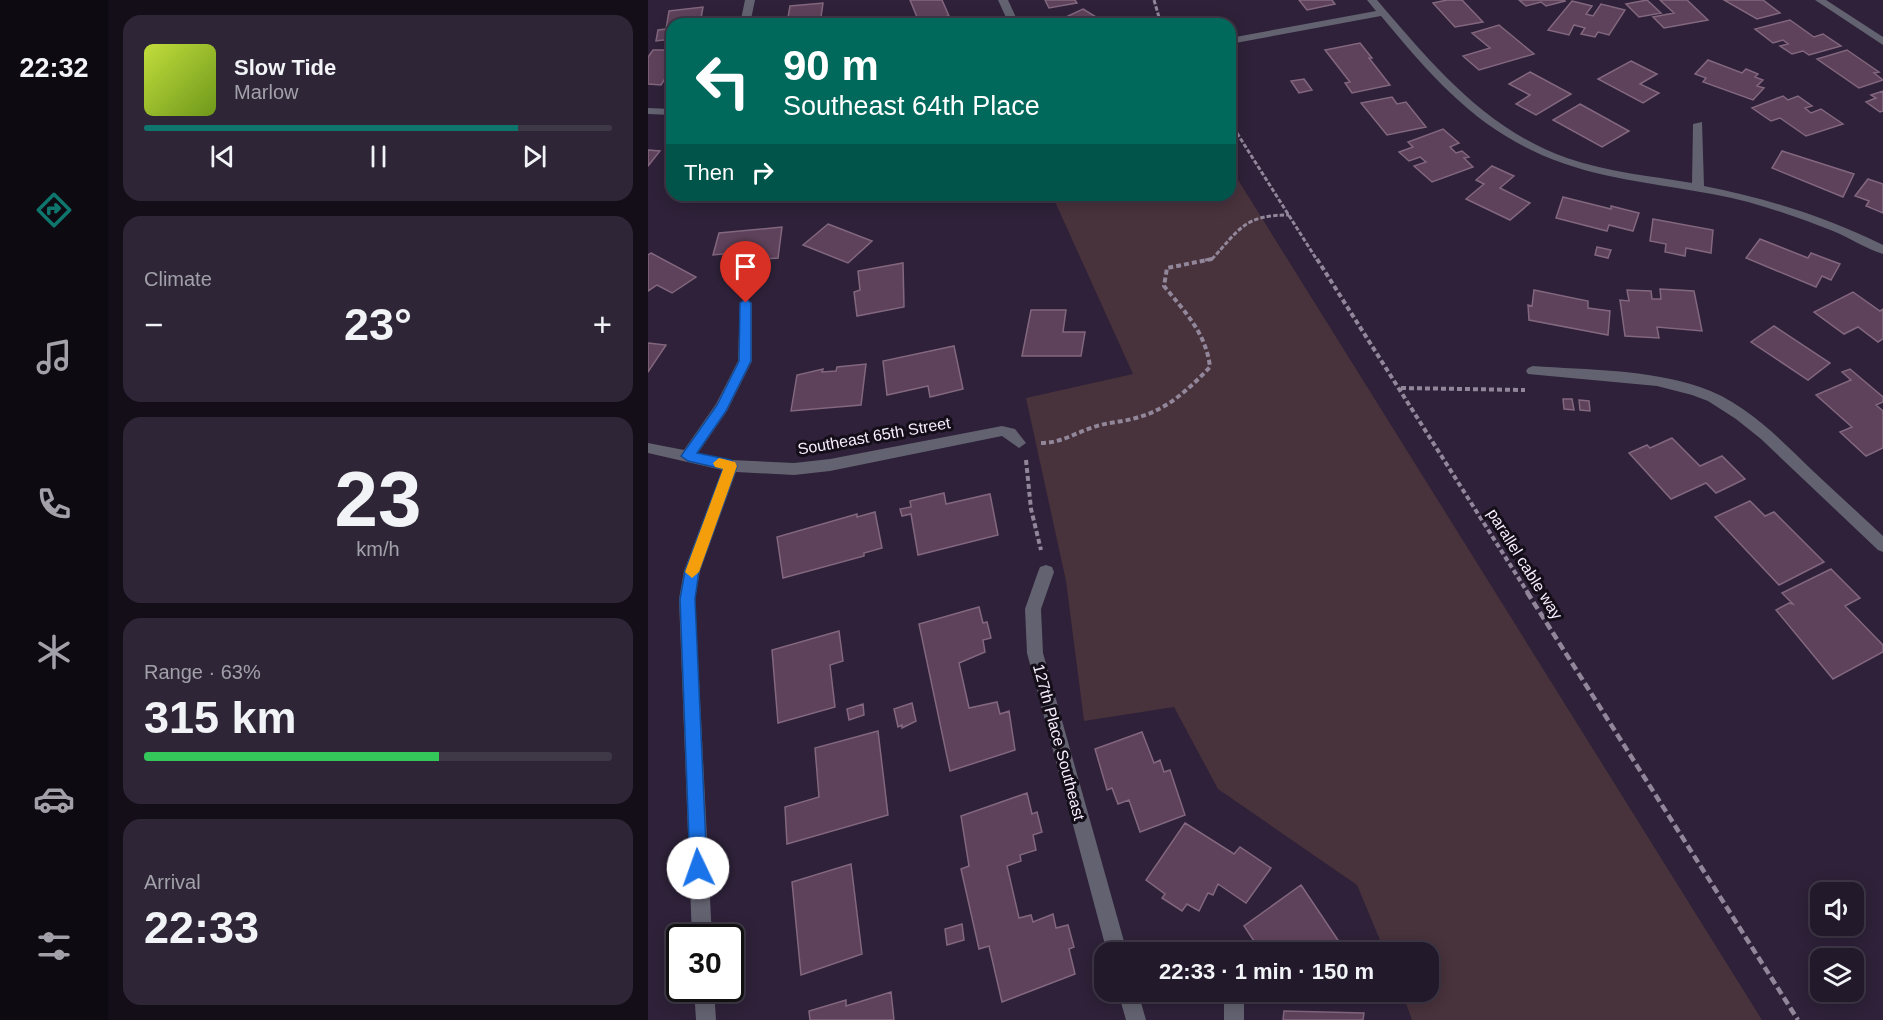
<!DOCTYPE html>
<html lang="en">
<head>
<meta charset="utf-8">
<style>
	:root { --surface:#22192b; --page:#2e2637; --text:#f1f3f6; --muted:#a2a0a9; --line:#3f3847; --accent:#0f766e }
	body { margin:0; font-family:Helvetica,sans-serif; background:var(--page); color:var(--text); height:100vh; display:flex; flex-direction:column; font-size:22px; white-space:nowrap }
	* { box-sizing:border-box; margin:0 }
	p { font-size:20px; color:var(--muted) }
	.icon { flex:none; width:33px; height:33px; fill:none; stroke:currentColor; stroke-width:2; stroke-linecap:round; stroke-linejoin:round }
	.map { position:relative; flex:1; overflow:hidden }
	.side { display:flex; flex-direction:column; gap:15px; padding:15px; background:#130e18; width:540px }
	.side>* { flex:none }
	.guide { position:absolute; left:18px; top:18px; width:570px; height:183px; border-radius:18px; box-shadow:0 3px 15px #0003,0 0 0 2px var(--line); background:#00695c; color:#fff; overflow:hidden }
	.tools { position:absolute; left:1162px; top:882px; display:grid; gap:12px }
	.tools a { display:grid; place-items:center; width:54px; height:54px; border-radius:12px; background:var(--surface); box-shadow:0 3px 15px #0003,0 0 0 2px var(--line); font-size:30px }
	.speed { position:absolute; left:18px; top:924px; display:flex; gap:12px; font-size:30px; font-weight:700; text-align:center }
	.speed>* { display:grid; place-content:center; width:78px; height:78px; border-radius:50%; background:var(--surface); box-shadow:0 3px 15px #0003,0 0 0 2px var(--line); line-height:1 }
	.speed .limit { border:3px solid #111; border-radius:9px; background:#fff; color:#111 }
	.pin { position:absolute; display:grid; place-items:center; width:51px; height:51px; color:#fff; margin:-62px -26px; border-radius:50% 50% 50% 0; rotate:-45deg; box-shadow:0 0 6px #0007 }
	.pin .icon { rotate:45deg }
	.me { position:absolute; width:66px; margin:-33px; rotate:357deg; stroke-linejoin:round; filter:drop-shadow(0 0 4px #0008) }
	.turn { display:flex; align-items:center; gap:21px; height:126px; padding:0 18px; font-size:27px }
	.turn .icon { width:78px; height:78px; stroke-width:2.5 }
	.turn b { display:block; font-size:42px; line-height:51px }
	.then { display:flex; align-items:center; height:57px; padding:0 18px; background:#0003; gap:12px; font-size:22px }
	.big { font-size:45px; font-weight:700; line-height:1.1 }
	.side .card { flex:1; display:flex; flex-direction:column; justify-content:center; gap:9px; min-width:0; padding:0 21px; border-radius:18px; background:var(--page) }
	.side .dial { align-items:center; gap:0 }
	.dial b { font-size:78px; line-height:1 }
	.song { display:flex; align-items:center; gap:18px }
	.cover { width:72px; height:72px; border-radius:9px; background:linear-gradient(135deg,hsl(70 70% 55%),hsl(80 70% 35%)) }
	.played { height:6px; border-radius:3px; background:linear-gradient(90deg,var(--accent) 80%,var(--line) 80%) }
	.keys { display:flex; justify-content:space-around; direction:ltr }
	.heat { display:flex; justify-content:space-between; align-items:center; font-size:33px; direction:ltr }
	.charge { height:9px; border-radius:4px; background:linear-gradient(90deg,#34c759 63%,var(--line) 0) }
	.trip { position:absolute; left:446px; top:942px; width:345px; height:60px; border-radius:18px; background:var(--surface); box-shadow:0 3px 15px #0003,0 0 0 2px var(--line); font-weight:700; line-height:60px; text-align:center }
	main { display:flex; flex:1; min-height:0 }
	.menu { display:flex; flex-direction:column; width:108px; justify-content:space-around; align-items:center; background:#0e0a11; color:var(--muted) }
	.menu .icon { width:42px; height:42px }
	.menu .current { color:var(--accent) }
	.menu b { font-size:27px; color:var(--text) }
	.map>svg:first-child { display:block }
	.green { fill:#48323b }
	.building { fill:#5e425b; stroke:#82677e; stroke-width:1.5 }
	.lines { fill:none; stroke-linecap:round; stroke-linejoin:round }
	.path-far2 { stroke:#91869a; stroke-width:3; stroke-dasharray:4.5 2; stroke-linecap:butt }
	.path-far1 { stroke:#91869a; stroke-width:4; stroke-dasharray:5 3; stroke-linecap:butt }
	.path { stroke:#91869a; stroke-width:4.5; stroke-dasharray:8 4; stroke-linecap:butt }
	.minor { fill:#636270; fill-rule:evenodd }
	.route { fill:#1a73e8; stroke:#114b97; stroke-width:1.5 }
	.slow { fill:#f59e0b }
	.labels { text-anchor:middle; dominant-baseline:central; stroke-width:6; stroke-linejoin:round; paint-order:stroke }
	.street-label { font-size:16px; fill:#f6edfe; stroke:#130e18 }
</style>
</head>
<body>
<main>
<nav class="menu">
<b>22:32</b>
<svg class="icon current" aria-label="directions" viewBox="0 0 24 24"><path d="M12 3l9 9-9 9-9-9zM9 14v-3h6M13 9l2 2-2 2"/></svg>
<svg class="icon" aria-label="music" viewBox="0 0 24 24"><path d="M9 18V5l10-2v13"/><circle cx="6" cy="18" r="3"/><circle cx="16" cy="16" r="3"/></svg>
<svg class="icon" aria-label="phone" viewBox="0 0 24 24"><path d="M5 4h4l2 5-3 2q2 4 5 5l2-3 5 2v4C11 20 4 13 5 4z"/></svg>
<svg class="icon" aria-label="climate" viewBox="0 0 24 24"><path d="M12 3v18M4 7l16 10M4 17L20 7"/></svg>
<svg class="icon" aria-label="car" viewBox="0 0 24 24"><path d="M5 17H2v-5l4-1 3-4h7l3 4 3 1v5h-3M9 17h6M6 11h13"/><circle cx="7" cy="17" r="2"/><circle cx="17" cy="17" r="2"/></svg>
<svg class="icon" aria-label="filters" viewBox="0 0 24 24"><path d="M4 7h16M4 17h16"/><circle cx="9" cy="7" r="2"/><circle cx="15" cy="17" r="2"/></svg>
</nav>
<section class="side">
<div class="card">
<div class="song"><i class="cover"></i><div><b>Slow Tide</b><p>Marlow</p></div></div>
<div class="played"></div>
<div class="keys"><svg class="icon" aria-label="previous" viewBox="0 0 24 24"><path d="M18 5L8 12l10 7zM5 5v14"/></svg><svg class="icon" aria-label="pause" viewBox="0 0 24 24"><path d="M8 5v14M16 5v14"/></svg><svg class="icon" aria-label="next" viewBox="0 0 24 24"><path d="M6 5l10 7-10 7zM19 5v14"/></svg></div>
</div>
<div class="card"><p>Climate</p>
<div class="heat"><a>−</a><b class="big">23°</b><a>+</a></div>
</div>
<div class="card dial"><b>23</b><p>km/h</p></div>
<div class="card"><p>Range · 63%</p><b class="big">315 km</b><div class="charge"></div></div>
<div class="card"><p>Arrival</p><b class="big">22:33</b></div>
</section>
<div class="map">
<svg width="1235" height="1020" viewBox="0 0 1235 1020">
	<rect width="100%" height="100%" fill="#2e2139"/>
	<path class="green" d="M582,167L1114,1020H764L754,992H780V952H737L709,885L570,789L526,707L436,721L418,581L378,398L485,374L404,195H582Z"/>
	<path class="building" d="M262,0H294L301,16L271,22Z
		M397,0H427L429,3L401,8Z
		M651,0H684L687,4L659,10Z
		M799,0H814L835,22L807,27L785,3Z
		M871,0H916L917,1L898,6L893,2L878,6Z
		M999,0L1013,13L991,17L978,4Z
		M1012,0H1039L1060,20L1016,28L1005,17L1026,13Z
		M1076,0H1115L1132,13L1109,19Z
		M924,1L944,6L938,14L945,16L953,4L977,10L961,35L950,32L947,37L933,34L937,28L926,25L921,35L900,30Z
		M175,3L172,24L139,23L142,6Z
		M55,7L52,24H24V39L8,41L10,30L18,29L21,11Z
		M435,9L456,22L462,19L470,24H411L407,22Z
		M1142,20L1166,37L1175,34L1193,46L1161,55L1155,51L1144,54L1132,46L1140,44L1135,40L1125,43L1107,29Z
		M851,25L886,54L831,70L815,56L842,48L824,33Z
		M712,43L724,58H721L742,85L704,93L697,83L702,82L677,50Z
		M5,50H24V67L13,85L0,84V57Z
		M1199,50L1231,72L1226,73L1235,80L1211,88L1169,59Z
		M1060,60L1094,73L1098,69L1110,74L1107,77L1115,80L1109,86L1116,88L1105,100L1055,82L1058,78L1047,74Z
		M983,61L1009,74L992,84L1011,93L995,103L950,79Z
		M882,72L923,94L888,115L868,104L882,95L861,84Z
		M656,79L664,90L651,93L643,81Z
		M1235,91V111L1232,112L1218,102L1228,98L1223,95Z
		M1135,96L1140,100L1150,96L1164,106L1157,108L1163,113L1173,109L1195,124L1158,136L1132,118L1123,121L1104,108Z
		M744,97L749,104L758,102L778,127L739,135L713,103Z
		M932,104L981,131L954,147L905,120Z
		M795,129L811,143L802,147L808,153L814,151L821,157L816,158L825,167L784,182L766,166L778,162L772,157L761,161L751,152L765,147L760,142Z
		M0,150L12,151L0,166Z
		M1134,151L1206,174L1195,197L1124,168Z
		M844,166L866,176L852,188L882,203L862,220L818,199L836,184L828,180Z
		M1220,179L1235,184V213L1218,206L1221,201L1207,196Z
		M915,197L963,209V206L991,213L985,231L961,225L959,231L908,218Z
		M1005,219L1065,230L1063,253L1038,248L1037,256L1017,252L1018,244L1002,241Z
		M180,224L224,241L200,263L155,245Z
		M134,227L130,258L106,260L107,254L96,255V252L65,255L71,233Z
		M1112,239L1160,258L1163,253L1192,264L1183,280L1174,276L1168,287L1098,258Z
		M949,247L963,250L960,258L947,255Z
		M3,253L48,277L24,293L9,285L0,291V255Z
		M255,263L256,307L209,316L206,292L212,290L210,271Z
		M1012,289L1046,291L1054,331L1009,327L1011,338L977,336L972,300L981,301L979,290L1003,291L1004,299H1013Z
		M886,290L940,301V308L962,311L960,335L881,320L880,305L884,306Z
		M1205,292L1232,311L1235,309V339L1230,342L1210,327L1196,334L1166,312Z
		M383,310H418L415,332H437L433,356H374Z
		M1126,326L1182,363L1160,380L1103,342Z
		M0,343L18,345L0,372Z
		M306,346L315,389L282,397L280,386L239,395L235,361Z
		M218,364L213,405L143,411L149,375L175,369L174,372L188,371L189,367Z
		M1202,369L1235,397V402L1228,405L1235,411V448L1218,456L1192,432L1204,427L1168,395L1203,380L1194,372Z
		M915,399H924L926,410L916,409Z
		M931,400L941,401L942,411L932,410Z
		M1024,438L1052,466L1074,456L1097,479L1068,493L1058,483L1023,499L981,453L999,445L1002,448Z
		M296,493L298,504L342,494L350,535L270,555L263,514L254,516L252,509L263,507L262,501Z
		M1102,501L1117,516L1126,512L1176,562L1131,585L1067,517Z
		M227,512L234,548L216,553V556L135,578L129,537L209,514V517Z
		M1183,569L1212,598L1197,606L1235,645V652L1185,679L1128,610L1141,603L1145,604L1134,593Z
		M331,607L335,623L339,622L343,638L335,640L337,652L311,663L321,708L349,702L352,714L361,711L367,750L302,771L271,624Z
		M191,631L195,661L182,665L187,707L130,723L124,650Z
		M264,703L268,721L254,728V725L250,727L246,709Z
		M215,704L216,715L201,720L199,709Z
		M230,731L240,815L139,844L137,807L171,797L167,748Z
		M494,732L506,763L512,760L516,772L522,770L537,815L492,832L481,800L470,804L464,788L459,790L447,749Z
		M379,793L384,814L389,812L394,832L385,835L388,850L372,855L373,861L359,866L371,918L383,915L385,922L405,914L408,928L420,925L426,947L421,949L427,974L354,1002L341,946L331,949L313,869L321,866L313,816Z
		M537,823L586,854L592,847L623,868L598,903L570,884L565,895L560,893L551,911L539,904L534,911L514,898L517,894L498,880Z
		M203,864L214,954L153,975L144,882Z
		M653,885L698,952H605L603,949L608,944L596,926Z
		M314,924L316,940L299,945L297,929Z
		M243,992L246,1020H162L161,1011L198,1000V1006Z
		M636,1011L716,1013L715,1020H635Z"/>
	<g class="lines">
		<path class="path-far2" d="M506,0L513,24
			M582,122L669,260
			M557,260L564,259C592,229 596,215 641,215"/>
		<path class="path-far1" d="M669,259L880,593
			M753,388L877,390
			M393,443C413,443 427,433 446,427C460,422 476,422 491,417C520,409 542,388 562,367C558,333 537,312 516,286L519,268L564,259
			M378,460L383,509L393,550"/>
		<path class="path" d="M879,592L1150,1020"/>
		<path class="minor" d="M97,0H107L102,24H92Z
			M350,0H360L371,24H361Z
			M719,0H729C784,64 837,129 919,158C959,172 1003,176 1044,183L1045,124L1054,122L1056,186C1118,198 1178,217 1235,245V254C1218,249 1202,238 1185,231C1157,220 1129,210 1100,202C1054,190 1007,186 961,176C851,152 802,99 733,16L582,44V38L728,11Z
			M1167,0H1178L1235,37V45Z
			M0,108L24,109V115L0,114Z
			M98,299L104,303V361L79,411L50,453L83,460L146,463L182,459L354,426L367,429L378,443L371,448L354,436L182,471L146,475L88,472L52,571L47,599L64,938H44L31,599L36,571L74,470L0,453V443L36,450L68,404L90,361L92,303Z
			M885,366C941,370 998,369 1052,387C1097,402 1132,439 1165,471C1188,493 1212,514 1235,536V552L1230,550L1113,439L1088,419L1060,401L1044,395L1009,386L880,374L878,371L880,368Z
			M398,565L404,567L406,572L393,609L395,653L479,952H459L379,653L377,609L390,572L392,567Z
			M46,988H66L68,1020H48Z
			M470,992H490L498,1020H478Z
			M571,992H591L596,1002V1020H576V1003Z"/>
	</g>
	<path class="route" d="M98,299L103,303V361L78,411L49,453L83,460L89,466L51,571L47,599L59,868L56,874L50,877L44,874L42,868L32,599L37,571L75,469L40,461L33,456L69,405L91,361L92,303Z"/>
	<path class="slow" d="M71,458L87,462L89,466L51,572L44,578L37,572L75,469L67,467L65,463Z"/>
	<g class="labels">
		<g class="street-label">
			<text transform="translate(226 436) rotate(-10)">Southeast 65th Street</text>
			<text transform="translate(877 564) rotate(58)">parallel cable way</text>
			<text transform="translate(411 742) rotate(75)">127th Place Southeast</text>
		</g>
	</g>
</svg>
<div class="tools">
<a><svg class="icon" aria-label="sound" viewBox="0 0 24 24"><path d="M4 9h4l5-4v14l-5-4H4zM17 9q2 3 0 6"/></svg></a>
<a><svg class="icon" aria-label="layers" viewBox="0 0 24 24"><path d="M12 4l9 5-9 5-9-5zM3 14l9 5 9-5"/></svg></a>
</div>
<div class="speed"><div class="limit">30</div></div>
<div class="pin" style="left:98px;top:303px;background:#d93025"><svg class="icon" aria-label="arrive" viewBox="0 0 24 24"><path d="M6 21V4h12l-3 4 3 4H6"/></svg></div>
<svg class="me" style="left:50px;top:868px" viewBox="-20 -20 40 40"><circle r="19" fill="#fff"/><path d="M0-13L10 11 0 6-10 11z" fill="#1a73e8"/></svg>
<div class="trip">22:33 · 1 min · 150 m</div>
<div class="guide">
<div class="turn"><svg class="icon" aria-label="left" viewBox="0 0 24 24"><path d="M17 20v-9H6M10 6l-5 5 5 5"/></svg><div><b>90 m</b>Southeast 64th Place</div></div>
<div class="then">Then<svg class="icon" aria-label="right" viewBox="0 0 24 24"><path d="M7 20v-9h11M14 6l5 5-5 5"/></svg></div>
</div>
</div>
</main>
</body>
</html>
